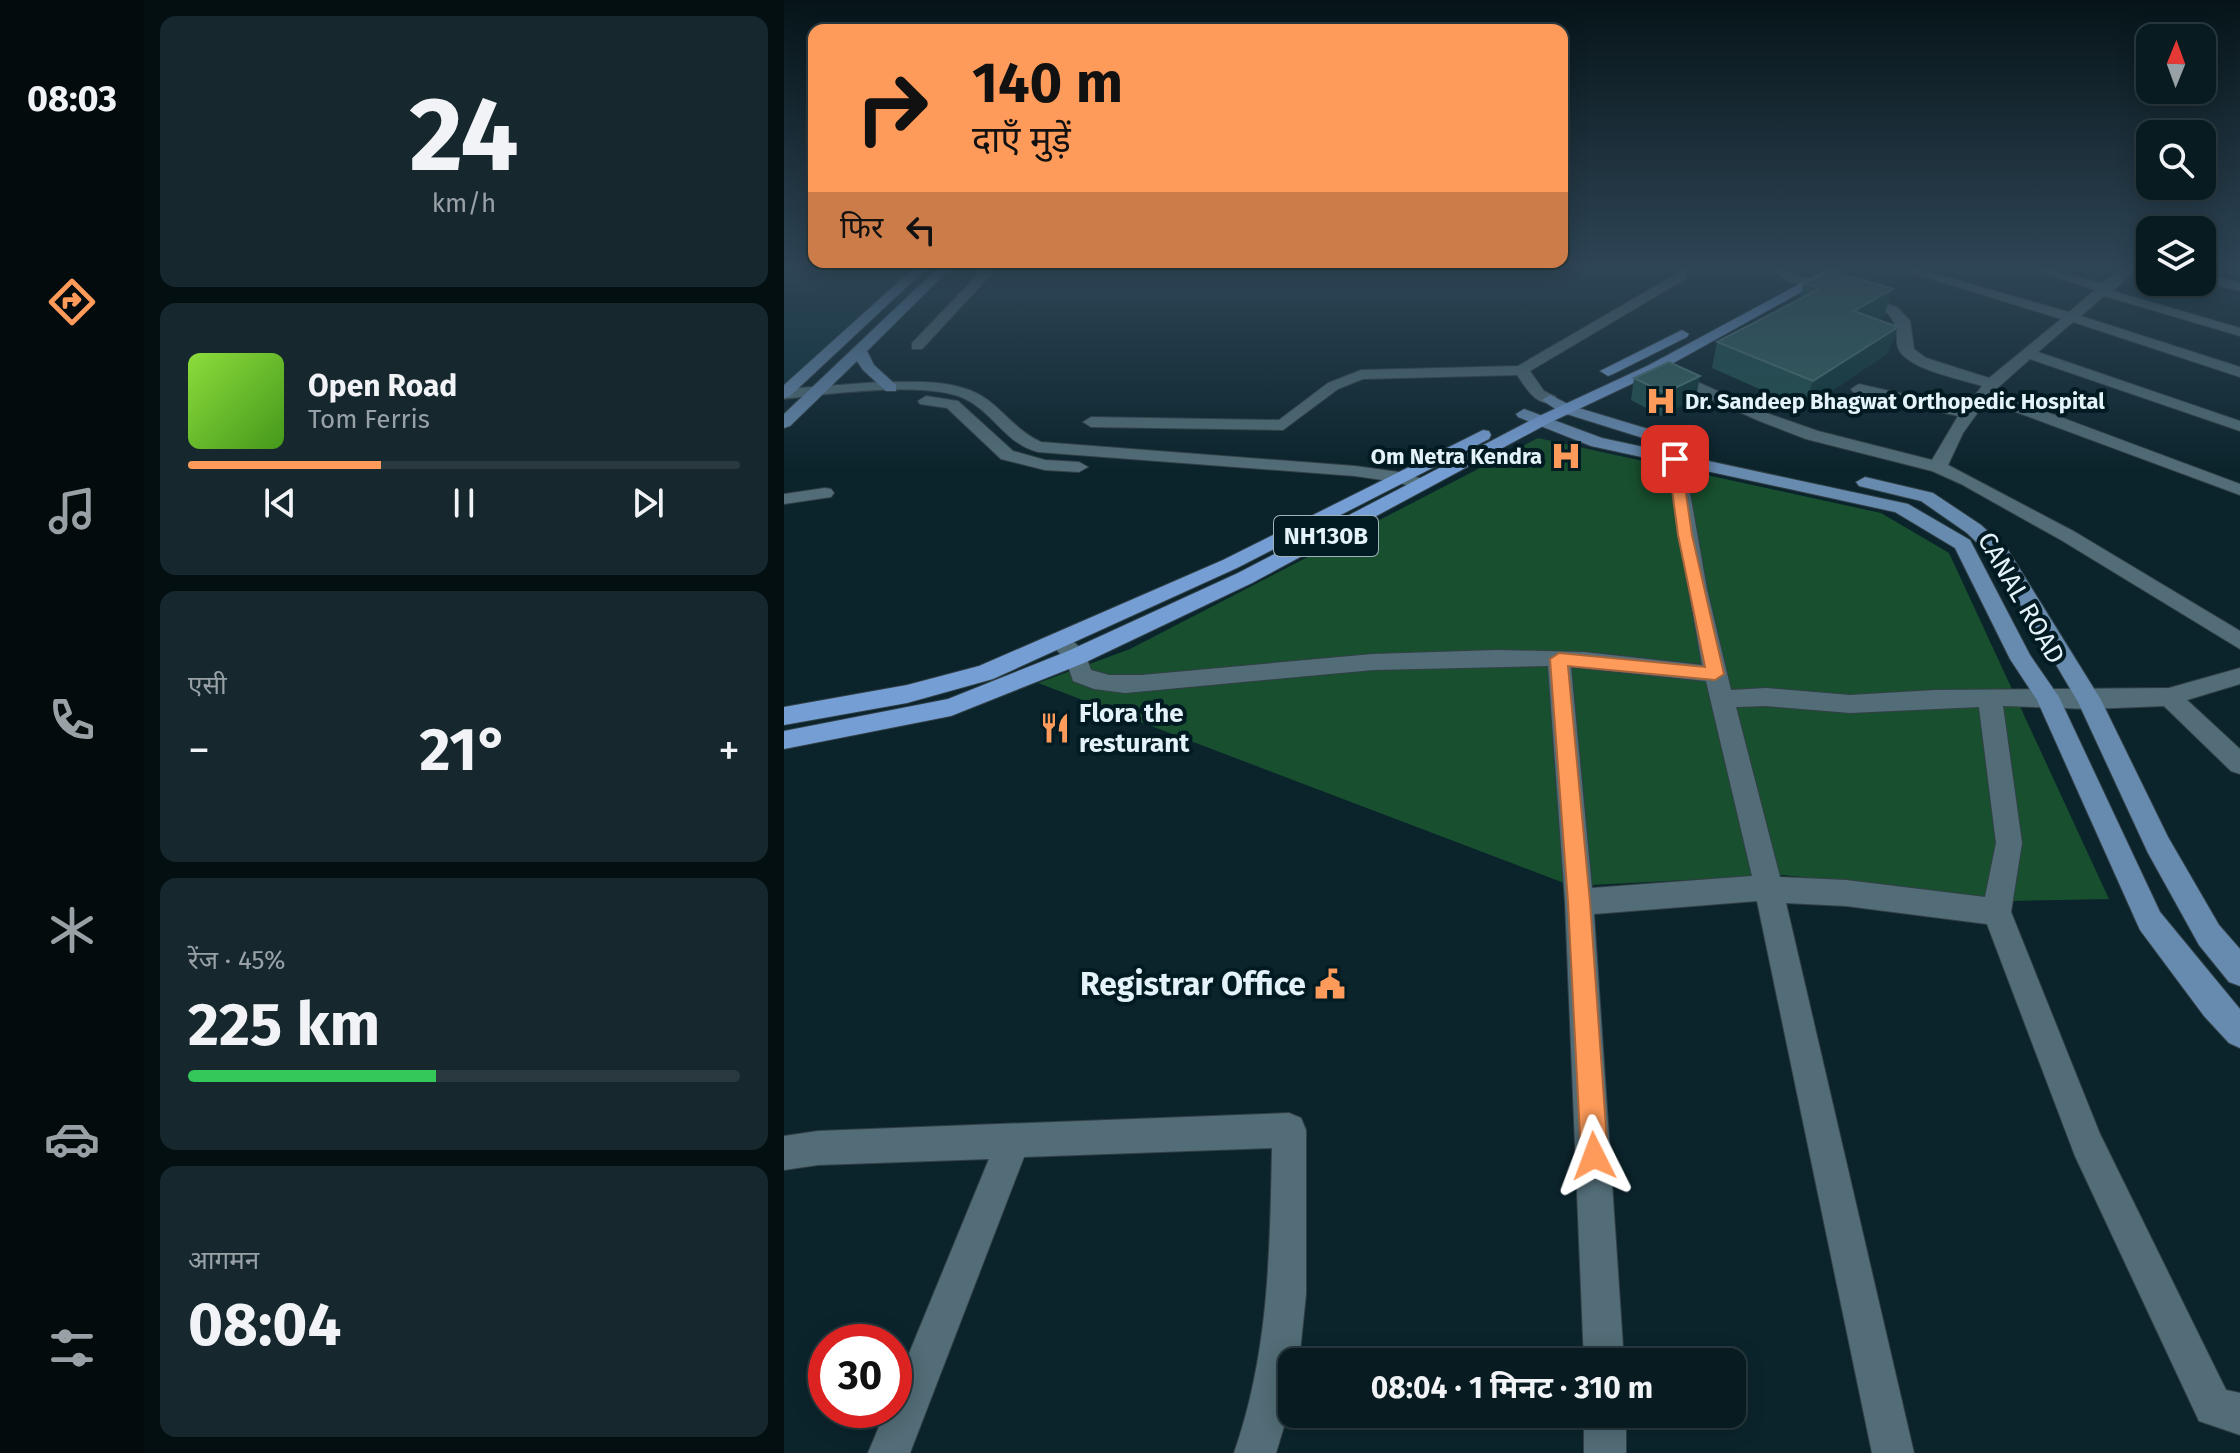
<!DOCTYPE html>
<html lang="hi">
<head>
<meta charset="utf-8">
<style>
	:root { --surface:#081b21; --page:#16282e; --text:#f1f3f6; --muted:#98a1a5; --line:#29393f; --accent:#ff9b5a }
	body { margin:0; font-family:"Fira Sans","Noto Sans Devanagari",sans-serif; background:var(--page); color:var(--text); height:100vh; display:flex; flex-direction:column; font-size:30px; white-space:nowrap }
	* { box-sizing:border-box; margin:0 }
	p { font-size:26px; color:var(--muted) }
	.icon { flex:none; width:44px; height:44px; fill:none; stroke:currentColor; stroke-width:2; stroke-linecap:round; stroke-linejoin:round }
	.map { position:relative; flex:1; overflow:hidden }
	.drawer { display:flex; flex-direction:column; gap:16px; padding:16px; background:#040f12; width:640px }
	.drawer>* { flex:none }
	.top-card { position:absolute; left:24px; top:24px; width:760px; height:244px; border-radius:16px; box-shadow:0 4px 20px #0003,0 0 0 2px var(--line); background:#ff9b5a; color:#111; overflow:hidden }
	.needle { width:52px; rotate:1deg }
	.fabs { position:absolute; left:1352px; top:24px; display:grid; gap:16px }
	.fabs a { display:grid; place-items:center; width:80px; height:80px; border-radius:16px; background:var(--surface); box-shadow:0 4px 20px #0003,0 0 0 2px var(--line); font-size:40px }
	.speed { position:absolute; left:24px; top:1324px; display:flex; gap:16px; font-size:40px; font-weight:700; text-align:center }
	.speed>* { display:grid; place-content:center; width:104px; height:104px; border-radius:50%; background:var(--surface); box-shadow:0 4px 20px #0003,0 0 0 2px var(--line); line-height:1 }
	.speed .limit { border:12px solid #d22; background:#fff; color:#111 }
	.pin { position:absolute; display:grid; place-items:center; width:68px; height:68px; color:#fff; margin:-34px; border-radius:16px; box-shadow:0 4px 12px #0006 }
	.me { position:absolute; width:88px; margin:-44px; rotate:357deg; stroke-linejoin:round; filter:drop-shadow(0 0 6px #0008) }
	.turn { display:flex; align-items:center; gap:28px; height:168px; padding:0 32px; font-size:36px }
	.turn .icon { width:104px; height:104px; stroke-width:2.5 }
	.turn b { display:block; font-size:56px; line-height:68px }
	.then { display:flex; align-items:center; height:76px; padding:0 32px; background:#0003; gap:16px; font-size:30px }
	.big { font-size:60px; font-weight:700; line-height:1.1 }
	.drawer .card { flex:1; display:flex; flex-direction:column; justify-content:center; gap:12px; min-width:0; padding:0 28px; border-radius:16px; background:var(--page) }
	.drawer .dial { align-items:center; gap:0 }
	.dial b { font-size:104px; line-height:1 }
	.song { display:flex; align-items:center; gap:24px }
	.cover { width:96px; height:96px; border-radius:12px; background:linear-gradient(135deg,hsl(90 70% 55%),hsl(100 70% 35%)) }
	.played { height:8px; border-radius:4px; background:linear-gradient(90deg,var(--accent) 35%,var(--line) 35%) }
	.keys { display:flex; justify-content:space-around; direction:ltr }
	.heat { display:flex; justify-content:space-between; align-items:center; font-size:44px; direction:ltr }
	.charge { height:12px; border-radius:6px; background:linear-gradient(90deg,#34c759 45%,var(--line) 0) }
	.trip { position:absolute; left:494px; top:1348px; width:468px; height:80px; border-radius:16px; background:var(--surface); box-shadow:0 4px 20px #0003,0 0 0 2px var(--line); font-weight:700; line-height:80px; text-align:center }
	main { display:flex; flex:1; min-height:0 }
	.dock { display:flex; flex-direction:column; width:144px; justify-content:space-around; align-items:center; background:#030b0d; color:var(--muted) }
	.dock .icon { width:56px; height:56px }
	.dock .active { color:var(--accent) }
	.dock b { font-size:36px; color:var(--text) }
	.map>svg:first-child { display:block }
	.built { fill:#0a2e39 }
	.green { fill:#184f2e }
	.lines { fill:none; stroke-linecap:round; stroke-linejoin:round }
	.street-casing { stroke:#324046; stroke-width:2 }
	.secondary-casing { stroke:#324046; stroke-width:2 }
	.primary-casing { stroke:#324046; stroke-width:2 }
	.highway-casing { stroke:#324046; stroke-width:2 }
	.street { fill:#526d77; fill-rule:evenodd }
	.secondary { fill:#526d77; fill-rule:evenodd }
	.primary { fill:#678aaf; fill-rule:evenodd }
	.highway { fill:#759ed4; fill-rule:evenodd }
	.wall { fill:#20524f }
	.shaded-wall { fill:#0f3839 }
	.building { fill:#356361; stroke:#507a79; stroke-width:2 }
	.route { fill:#ff9b5a; stroke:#a6653a; stroke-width:2 }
	.labels { text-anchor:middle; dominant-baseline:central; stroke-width:8; stroke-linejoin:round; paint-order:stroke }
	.far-poi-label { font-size:22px; font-weight:bold; fill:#e4f3f9; stroke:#021b23; text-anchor:start }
	.shield { fill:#021b23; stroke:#a0b2b9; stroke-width:2 }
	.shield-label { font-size:24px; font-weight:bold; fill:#e4f3f9 }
	.street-label { font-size:26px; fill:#e4f3f9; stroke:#021b23 }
	.poi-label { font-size:26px; font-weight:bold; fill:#e4f3f9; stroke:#021b23; text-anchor:start }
	.near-poi-label { font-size:32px; font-weight:bold; fill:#e4f3f9; stroke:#021b23; text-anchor:end }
</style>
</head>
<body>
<main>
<nav class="dock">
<b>08:03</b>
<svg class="icon active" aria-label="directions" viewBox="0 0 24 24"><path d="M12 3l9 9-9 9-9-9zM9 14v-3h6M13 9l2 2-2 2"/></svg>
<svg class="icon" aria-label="music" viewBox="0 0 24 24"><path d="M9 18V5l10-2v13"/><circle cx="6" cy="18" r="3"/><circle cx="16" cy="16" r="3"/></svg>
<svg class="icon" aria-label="phone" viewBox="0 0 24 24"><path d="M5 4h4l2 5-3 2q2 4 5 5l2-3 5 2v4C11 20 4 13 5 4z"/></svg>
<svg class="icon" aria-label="climate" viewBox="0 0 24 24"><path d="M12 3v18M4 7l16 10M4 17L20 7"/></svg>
<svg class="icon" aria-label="car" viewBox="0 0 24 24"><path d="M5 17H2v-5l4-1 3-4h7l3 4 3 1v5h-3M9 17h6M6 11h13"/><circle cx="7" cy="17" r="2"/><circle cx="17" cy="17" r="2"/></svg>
<svg class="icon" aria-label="filters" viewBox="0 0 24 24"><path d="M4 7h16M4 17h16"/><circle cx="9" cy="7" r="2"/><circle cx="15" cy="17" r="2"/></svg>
</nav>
<section class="drawer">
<div class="card dial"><b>24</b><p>km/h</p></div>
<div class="card">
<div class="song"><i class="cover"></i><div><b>Open Road</b><p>Tom Ferris</p></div></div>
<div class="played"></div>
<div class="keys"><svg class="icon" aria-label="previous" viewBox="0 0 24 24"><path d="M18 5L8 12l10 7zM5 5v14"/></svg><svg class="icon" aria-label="pause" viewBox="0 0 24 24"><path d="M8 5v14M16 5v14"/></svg><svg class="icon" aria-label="next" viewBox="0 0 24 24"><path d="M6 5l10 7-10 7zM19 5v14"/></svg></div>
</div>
<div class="card"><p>एसी</p>
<div class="heat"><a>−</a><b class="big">21°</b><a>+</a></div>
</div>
<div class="card"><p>रेंज · 45%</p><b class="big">225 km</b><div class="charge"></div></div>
<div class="card"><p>आगमन</p><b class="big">08:04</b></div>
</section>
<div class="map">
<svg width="1456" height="1453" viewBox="0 0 1456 1453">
	<rect width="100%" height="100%" fill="#0b242c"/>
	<path class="built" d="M0,266H125V273L0,384Z"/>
	<path class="green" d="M754,438L1097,513L1165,553L1325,899L1227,901L999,875L788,886L254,683L346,649Z"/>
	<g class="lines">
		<g class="street-casing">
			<path id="street" d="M202,266H215L138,349H128V343Z
				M891,266H903V278L746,371L760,391L772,397V403C751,406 743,389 733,375L579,379L554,389L499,430L307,427L299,422L307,417L495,420L544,383L577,370L734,366L892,274Z
				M981,266H996L1014,275L1113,307L1126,321L1130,349L1142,358L1205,378L1277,319L1105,266H1124L1285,312L1311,290L1237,266H1256L1318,284L1340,266H1354L1329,291L1456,328V336L1320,296L1297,316L1456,367V377L1289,322L1254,352L1456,421V431L1246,359L1209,392L1456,484V495L1202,401L1179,433L1164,465L1291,532L1456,631V649L1277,540L1177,484L1148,471L1022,439L973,420L881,378V372H891L985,414L1034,431L1148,460L1174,416L1069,392L1067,389L1075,384L1181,408L1198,386C1173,378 1132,371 1117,353C1108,343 1119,329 1103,313L1004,281Z
				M1418,273L1456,283V291L1418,281Z
				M891,454L900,459L923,589L947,690L982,688L1066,695L1152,690L1385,688L1456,668V684L1403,700L1456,749V774L1447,771L1380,706L1305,709L1219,706L1238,843L1227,912L1316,1134L1442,1390L1456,1393V1435L1415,1421L1291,1156L1203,924L1062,906L1002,903L1130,1453H1088L973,901L810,914L840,1362H800L781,902L764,666L589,670L341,693L310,689L289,681L282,660L265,642L268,637H284L300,651L307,670L325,675H358L589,654L714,650L800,652L918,665L882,459ZM787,667L922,681L968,876L808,888ZM982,706L1066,713L1195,707L1212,843L1201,897L1062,880L996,877L952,707Z
				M41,488L47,489L50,493L47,497L0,504V494Z
				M505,1113L517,1118L522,1130V1294L515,1362H508V1400L492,1453H450C485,1353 486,1253 488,1148L240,1157L126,1453H84L102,1410H110V1390L205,1159L34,1165L0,1170V1136L34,1131Z
				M800,1414H842V1453H800Z"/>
		</g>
		<g class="secondary-casing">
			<path id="secondary" d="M95,382C130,382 174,378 204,400C222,414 235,432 257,442L571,466L615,472L646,481L649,485L640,490L612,482L571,476L254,452C221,444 209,411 179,398C140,381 44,394 0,399V389Z
				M142,396L174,401L229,451L261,460L295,462L304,467L295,472L261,470L217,459L163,408L136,404L134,401Z"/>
		</g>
		<g class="primary-casing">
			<path id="primary" d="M132,266H145L6,396L0,398V385Z
				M156,266H169L83,351L90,365L112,385V391H102L79,370L73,361L6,426L0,428V414Z
				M766,395L788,406L894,438L896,442L888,447L776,412L758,400Z
				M740,409L818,438L1124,504L1186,540L1246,655L1275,697L1376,912L1456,1009V1048L1445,1043L1420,1016L1356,930L1253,700L1226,659L1171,548L1111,512L807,446L734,417L732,414Z
				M1081,477L1149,493L1197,525L1224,550L1317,700L1384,837L1435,925L1456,949V986L1445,982L1415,945L1364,853L1294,702L1209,558L1183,533L1137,501L1075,486L1072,482Z"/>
		</g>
		<g class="highway-casing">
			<path id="highway" d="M1049,266H1064L875,371L763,424L468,583L300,663L167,716L0,749V731L164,699L284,651L454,573L751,418L865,365Z
				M898,330L905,334L903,337L829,374L824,376L816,371Z
				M699,430L705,431L707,435L705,439L453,568L209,679L123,703L0,725V707L123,685L195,666L439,560Z"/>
		</g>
		<use href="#street" class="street"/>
		<use href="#secondary" class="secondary"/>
		<use href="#primary" class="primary"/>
		<use href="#highway" class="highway"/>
	</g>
	<path class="wall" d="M1020,283L1109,289L1100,315L1093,319L1104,353L1021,409L928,368L933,342L1016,299Z
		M850,378L912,398L877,416L847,400Z"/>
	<path class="shaded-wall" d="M1109,289L1100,315L1062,337L1070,311Z
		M1114,327L1104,353L1021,409L1029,381Z
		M916,376L912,398L877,416L881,393Z"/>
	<path class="building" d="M1048,271L1109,289L1070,311L1114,327L1029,381L933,342L1035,289L1020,283Z
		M885,362L916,376L881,393L850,378Z"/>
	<linearGradient id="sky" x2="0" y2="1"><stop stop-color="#061418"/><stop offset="0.57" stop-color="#2e4556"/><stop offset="1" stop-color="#2e4556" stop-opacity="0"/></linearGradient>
	<rect width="1456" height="469" fill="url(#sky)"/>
	<path class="route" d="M891,455L897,459L908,535L940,674L931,680L784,666L806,902L824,1156L820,1166L810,1170L801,1166L797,1156L784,902L766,659L775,653L921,667L894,535L884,459Z"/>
	<defs>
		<g id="hospital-bare" transform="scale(2.4)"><path d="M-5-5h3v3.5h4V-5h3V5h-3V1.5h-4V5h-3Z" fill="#ff9b5a" stroke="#021b23" stroke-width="2.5" paint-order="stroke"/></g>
		<g id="restaurant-bare" transform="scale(2.4)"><path d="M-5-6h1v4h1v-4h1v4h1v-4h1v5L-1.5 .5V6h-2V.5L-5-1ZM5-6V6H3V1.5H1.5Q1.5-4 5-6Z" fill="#ff9b5a" stroke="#021b23" stroke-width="2.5" paint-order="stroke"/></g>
		<g id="civic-bare" transform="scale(2.4)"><path d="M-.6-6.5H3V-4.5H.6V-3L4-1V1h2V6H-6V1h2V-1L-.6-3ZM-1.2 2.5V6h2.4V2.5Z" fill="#ff9b5a" stroke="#021b23" stroke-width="2.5" paint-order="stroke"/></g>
	</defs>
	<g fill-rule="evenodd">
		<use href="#hospital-bare" x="877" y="401"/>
		<use href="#hospital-bare" x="782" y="456"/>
		<use href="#restaurant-bare" x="271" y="728"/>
		<use href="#civic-bare" x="546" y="984"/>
	</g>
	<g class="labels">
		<g class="far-poi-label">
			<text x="901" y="401">Dr. Sandeep Bhagwat Orthopedic Hospital</text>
			<text x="758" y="456" text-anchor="end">Om Netra Kendra</text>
		</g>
		<rect class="shield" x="490" y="516" width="104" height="40" rx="6"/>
		<g class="shield-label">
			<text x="542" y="536">NH130B</text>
		</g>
		<g class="street-label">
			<text transform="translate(1237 598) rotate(60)">CANAL ROAD</text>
		</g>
		<g class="poi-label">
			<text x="295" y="713">Flora the<tspan x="295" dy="30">resturant</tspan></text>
		</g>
		<g class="near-poi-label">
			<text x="522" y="984">Registrar Office</text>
		</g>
	</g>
</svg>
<div class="fabs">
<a><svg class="needle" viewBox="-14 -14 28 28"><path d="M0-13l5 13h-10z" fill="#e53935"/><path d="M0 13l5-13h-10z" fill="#98a1a5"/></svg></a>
<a><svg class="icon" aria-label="search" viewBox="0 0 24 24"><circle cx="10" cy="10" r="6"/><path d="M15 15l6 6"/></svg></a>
<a><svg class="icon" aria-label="layers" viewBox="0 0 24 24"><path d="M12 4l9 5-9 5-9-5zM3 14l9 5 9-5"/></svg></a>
</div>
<div class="speed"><div class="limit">30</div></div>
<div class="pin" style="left:891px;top:459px;background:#d93025"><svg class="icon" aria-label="arrive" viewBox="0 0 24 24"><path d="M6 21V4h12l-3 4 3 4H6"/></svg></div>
<svg class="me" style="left:810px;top:1156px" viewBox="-20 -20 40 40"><path d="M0-17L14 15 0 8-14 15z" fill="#ff9b5a" stroke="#fff" stroke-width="4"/></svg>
<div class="trip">08:04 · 1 मिनट · 310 m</div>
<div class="top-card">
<div class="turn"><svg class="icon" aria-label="right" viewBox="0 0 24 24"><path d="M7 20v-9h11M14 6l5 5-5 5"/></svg><div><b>140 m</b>दाएँ मुड़ें</div></div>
<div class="then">फिर<svg class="icon" aria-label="left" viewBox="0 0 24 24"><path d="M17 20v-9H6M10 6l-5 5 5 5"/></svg></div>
</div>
</div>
</main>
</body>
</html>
